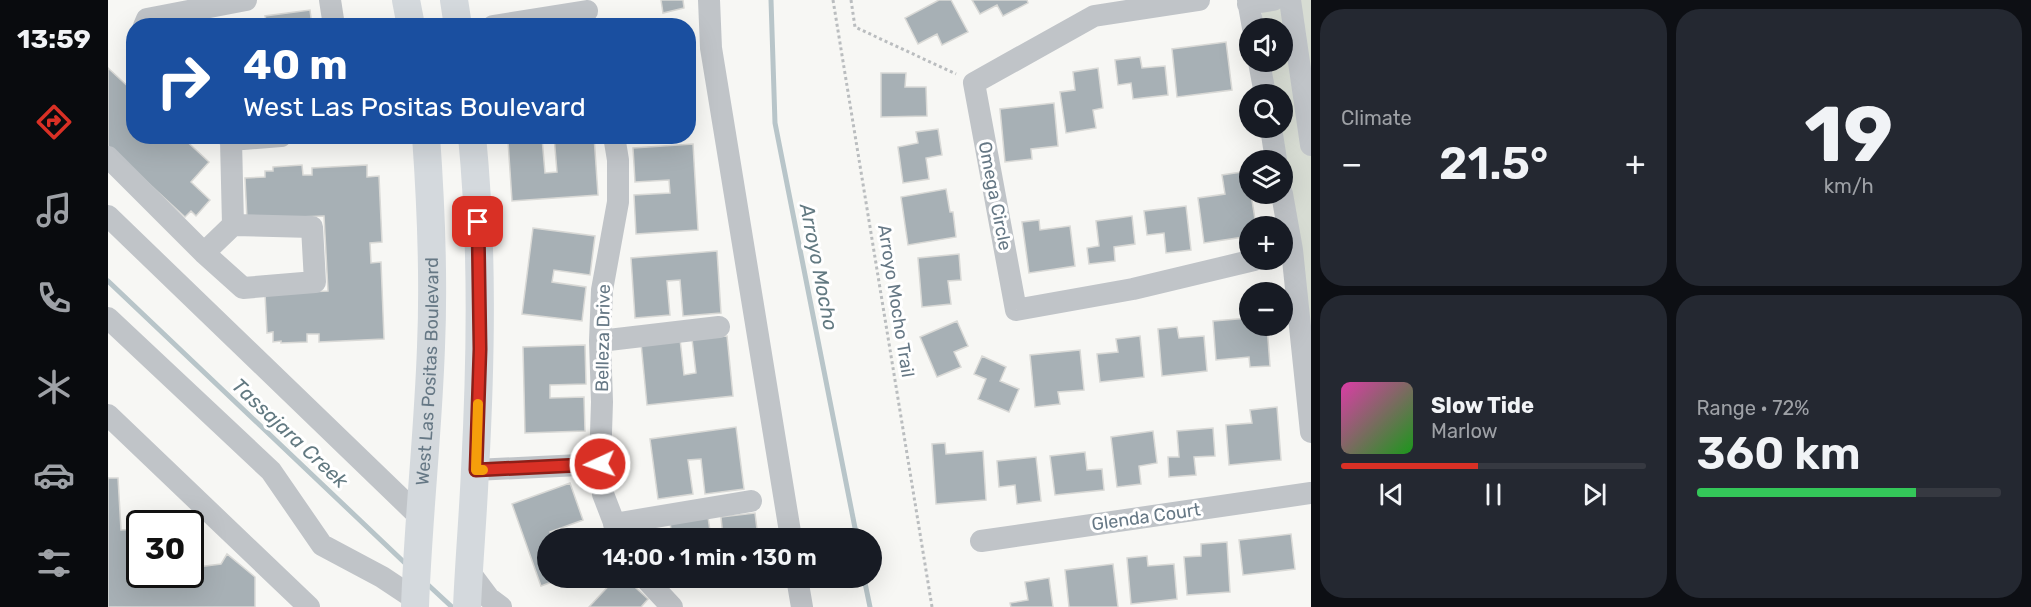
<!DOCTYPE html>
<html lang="en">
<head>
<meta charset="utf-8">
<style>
	:root { --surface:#171b24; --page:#242831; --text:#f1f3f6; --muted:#9ea1a6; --line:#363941; --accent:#d93025 }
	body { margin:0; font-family:Rubik,sans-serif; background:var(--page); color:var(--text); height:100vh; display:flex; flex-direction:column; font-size:22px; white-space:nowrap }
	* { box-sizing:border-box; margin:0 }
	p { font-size:20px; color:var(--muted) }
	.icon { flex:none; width:33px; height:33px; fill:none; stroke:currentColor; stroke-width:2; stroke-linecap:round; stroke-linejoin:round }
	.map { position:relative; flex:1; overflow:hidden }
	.drawer { display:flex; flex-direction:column; gap:9px; padding:9px; background:#0d0f14; width:720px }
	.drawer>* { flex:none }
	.top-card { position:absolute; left:18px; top:18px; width:570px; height:126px; border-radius:24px; box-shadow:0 6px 24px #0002; background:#1a4fa0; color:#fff; overflow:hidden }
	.controls { position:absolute; left:1131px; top:18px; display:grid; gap:12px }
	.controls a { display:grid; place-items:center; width:54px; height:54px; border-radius:50%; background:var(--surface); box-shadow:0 6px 24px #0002; font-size:30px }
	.speed { position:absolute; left:18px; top:510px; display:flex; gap:12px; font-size:30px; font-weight:700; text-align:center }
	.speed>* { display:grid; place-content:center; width:78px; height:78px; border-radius:50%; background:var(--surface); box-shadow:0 6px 24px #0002; line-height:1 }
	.speed .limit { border:3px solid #111; border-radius:9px; background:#fff; color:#111 }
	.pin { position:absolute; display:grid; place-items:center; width:51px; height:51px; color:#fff; margin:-26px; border-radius:12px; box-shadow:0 3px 9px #0006 }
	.me { position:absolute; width:66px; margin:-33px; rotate:267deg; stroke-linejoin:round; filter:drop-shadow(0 0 4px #0008) }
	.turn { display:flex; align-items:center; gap:21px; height:126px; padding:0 18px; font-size:27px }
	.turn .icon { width:78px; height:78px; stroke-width:2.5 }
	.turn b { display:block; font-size:42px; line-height:51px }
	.big { font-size:45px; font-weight:600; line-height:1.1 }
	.drawer .widget { flex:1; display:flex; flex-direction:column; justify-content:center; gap:9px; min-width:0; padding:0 21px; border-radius:24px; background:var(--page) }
	.drawer .dial { align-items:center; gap:0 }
	.dial b { font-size:78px; line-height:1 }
	.song { display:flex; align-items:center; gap:18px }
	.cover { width:72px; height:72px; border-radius:9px; background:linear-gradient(135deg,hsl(320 70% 55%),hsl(120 70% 35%)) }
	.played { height:6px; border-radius:3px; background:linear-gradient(90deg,var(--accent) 45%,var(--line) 45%) }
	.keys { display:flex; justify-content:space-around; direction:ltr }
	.heat { display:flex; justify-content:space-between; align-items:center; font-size:33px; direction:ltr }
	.charge { height:9px; border-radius:4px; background:linear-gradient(90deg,#34c759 72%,var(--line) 0) }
	.drawer .tiles { flex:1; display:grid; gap:9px; grid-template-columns:repeat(2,1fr) }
	.trip { position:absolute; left:429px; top:528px; width:345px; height:60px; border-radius:30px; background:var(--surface); box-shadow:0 6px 24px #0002; font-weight:600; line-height:60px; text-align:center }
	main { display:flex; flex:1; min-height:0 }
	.menu { display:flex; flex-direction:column; width:108px; justify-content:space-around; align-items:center; background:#090b0e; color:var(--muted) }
	.menu .icon { width:42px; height:42px }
	.menu .selected { color:var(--accent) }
	.menu b { font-size:27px; color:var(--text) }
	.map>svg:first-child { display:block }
	.green { fill:#d7dcd3 }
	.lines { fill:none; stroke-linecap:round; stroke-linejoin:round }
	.stream { stroke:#b8c5c9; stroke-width:5 }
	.building { fill:#a7b0b5; stroke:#d9d9d6; stroke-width:1.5 }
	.path { stroke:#babdbf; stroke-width:3; stroke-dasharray:3 3; stroke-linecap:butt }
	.minor { stroke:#c0c4c8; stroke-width:22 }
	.major { stroke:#d4d9dd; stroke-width:28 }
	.route-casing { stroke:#8d1f18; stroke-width:15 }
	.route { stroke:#d93025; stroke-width:10 }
	.slow { stroke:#f59e0b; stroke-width:10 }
	.labels { text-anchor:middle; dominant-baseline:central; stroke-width:6; stroke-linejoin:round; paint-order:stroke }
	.street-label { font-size:18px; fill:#667885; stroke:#fff }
	.water-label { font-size:20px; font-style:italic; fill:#627981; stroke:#fff }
</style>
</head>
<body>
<main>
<nav class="menu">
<b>13:59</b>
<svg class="icon selected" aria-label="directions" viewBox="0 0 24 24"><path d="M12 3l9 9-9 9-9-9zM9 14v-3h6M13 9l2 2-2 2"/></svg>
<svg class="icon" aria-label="music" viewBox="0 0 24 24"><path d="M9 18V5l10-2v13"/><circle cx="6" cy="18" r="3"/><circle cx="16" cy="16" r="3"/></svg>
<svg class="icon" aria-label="phone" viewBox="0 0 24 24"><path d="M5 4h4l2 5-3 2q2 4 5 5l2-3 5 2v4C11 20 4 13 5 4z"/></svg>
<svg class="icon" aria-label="climate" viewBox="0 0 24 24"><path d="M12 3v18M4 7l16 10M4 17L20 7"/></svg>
<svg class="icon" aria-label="car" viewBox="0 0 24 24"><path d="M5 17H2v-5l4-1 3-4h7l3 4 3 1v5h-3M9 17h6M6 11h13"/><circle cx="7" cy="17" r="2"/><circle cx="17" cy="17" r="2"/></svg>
<svg class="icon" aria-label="filters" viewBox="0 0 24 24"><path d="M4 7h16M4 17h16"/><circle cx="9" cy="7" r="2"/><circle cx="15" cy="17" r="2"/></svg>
</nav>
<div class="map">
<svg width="1203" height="607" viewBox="0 0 1203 607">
	<rect width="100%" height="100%" fill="#f7f7f4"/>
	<path class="green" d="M1154,0H1203V351L1195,265L1172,128H1174V94H1166L1160,62H1174V28H1154Z"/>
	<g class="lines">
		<path class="stream" d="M663,0L667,123L749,538
			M0,281L299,565
			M756,578L762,607
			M317,582L344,607"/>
	</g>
	<path class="building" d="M553,0H575L576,8L555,13Z
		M831,0H843L860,32L834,45L829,34L810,44L797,18Z
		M864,0H919L920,3L895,16L889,5L872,14Z
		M202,10L204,26H120L158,20L157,16Z
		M1118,42L1124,90L1069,97L1064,49Z
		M1032,57L1034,68L1057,66L1060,95L1025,99L1023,83L1010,85L1007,60Z
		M0,68L26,92V136H73L101,162L83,182L102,200L88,216L83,211L77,217L0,146Z
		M990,68L995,108L985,110L988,128L958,133L952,92L967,90L965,72Z
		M773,73H798L797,87H818L819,116L773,117Z
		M946,103L950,146L923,149L924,159L897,162L892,109Z
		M830,129L834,155L818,158L821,179L795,183L790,147L810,143L808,132Z
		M446,136H486L490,195L404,201L400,141L434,138L437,173L449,172Z
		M585,144L590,230L528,234L526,195L562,193L561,180L527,182L525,148Z
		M194,165L195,175H204V168L259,165V177L271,176L274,242L262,243L263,263L273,262L276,339L211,342V334H199V342L173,343V341L165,342V332L159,333L157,294L220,291L216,216L139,219L137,178L157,177V171H165V167Z
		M1140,171L1142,194H1143L1148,226H1142V236L1096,243L1090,198L1117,194L1114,175Z
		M838,189L842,212H845L848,237L800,245L793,197Z
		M1078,206L1083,250L1058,253L1056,233L1039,235L1036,211Z
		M1024,216L1027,244L1006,247L1007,261L981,264L979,248L991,246L988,221Z
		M931,220L932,230L962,226L967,266L921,273L914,222Z
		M425,228L487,236L482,275L446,270L444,282L478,287L474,321L414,314Z
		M609,251L613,313L575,316L572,280L559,281L562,315L527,318L523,258Z
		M851,254L853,280L840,281L843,304L814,307L810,258Z
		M1142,318V326H1159L1162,366L1142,367L1141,357L1108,360L1105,321Z
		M849,321L860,346L846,352L853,367L829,377L812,337Z
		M1069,327L1071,338L1096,336L1099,371L1054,376L1050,329Z
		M619,336L625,396L539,405L533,343L572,339L576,375L588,373L584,339Z
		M1032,336L1036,377L992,382L989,354L1010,352L1008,339Z
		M477,345L478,384L442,385V398L476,397L477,431L417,433L415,347Z
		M972,350L976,390L950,392L952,404L927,407L922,355Z
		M874,356L898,367L892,381L911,389L901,412L870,399L878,379L866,374Z
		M1169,407L1173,460L1121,465L1118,425L1144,423L1142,410Z
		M628,427L636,489L597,494L593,459L580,460L585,494L550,499L542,439Z
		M1105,428L1107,456L1086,457L1088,475L1061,477L1060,457H1071L1069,431Z
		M1045,431L1049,463L1031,466L1033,484L1009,487L1003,437Z
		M837,443L838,454L875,451L878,500L828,504L824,444Z
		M977,452L979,470L994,469L996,490L947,495L942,456Z
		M928,457L933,501L909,504L907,485L891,487L889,461Z
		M0,478H10L13,530L32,529V574H82V568L113,564L119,554L147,577V607H0Z
		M462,483L475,520L442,532L444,538H440V578H455L433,586L404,504Z
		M647,513L650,538H615L613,517Z
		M600,517L603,538H564L562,522Z
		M1183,534L1187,569L1135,575L1131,540Z
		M1119,542L1122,592L1079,595L1076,557L1093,556V544Z
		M1039,556L1040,566L1066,564L1069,599L1023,604L1019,558Z
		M1005,564L1010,607H961L957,570Z
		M508,578H517L540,599L533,607H481Z
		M568,578H616L569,583Z
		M941,578L945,607H903L902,603L920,600L917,582Z"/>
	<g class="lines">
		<path class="path" d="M725,0L824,607
			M743,0L747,27L848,74"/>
		<path class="minor" d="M222,0L226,26
			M601,0L603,48L683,538
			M1091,0L986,16L866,83L908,310L1025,289L1146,260
			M1140,0L1145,28
			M1182,0L1203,145
			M1140,4L1165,0
			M36,26L39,19L138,0
			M385,26L479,11
			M1151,62L1157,94
			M1163,128L1168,160
			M506,136L510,160V202L494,290L492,341L494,402L492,464L495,494L512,538
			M123,140L173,136
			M0,157L96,253L135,288L207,282L204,227L125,225
			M1174,194L1184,250L1203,432
			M0,216L311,516
			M96,253L125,225L123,140L119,136
			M0,318L163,471L214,545L274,577L307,599
			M492,341L611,327
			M0,415L201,607
			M367,470L492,464
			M506,524L643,501
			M873,541L1203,493
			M360,570L381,598L393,607
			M537,578L564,607
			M689,578L694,607"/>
		<g class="major">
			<path d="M298,0L303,26"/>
			<path d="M346,0L350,26"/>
			<path id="s1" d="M307,607C310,520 320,434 323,347C326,277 323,206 318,136"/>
			<path d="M359,607C361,561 365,516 367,470C373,359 375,247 364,136"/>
		</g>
	</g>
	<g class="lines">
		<g class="route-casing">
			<path id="route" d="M370,222L372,349L368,470L492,464"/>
		</g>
		<use href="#route" class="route"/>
		<path class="slow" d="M370,404L368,470H375"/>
	</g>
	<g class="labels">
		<g class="street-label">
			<text transform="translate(887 196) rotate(79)">Omega Circle</text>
			<text transform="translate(788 301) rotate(81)">Arroyo Mocho Trail</text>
			<text transform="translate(495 338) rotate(-89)">Belleza Drive</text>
			<text stroke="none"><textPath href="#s1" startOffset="236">West Las Positas Boulevard</textPath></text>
			<text transform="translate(1038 517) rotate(-8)">Glenda Court</text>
		</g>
		<g class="water-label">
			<text transform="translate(711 267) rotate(79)">Arroyo Mocho</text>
			<text transform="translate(182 433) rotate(43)">Tassajara Creek</text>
		</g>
	</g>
</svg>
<div class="controls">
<a><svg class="icon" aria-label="sound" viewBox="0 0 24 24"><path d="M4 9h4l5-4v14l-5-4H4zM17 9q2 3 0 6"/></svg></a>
<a><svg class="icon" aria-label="search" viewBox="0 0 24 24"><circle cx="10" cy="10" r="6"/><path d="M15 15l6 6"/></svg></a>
<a><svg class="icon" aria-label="layers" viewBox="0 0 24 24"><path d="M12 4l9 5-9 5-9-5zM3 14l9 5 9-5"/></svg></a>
<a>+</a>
<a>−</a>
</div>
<div class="speed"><div class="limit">30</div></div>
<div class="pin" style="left:370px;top:222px;background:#d93025"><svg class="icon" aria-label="arrive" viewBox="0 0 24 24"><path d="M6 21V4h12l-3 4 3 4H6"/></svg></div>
<svg class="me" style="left:492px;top:464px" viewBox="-20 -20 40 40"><circle r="17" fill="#d93025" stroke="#fff" stroke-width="3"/><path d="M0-11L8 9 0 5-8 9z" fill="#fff"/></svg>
<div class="trip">14:00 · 1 min · 130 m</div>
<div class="top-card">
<div class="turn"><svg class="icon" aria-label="right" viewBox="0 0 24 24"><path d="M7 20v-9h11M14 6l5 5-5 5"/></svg><div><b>40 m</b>West Las Positas Boulevard</div></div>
</div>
</div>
<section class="drawer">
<div class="tiles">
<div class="widget"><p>Climate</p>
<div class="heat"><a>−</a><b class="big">21.5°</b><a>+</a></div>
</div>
<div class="widget dial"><b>19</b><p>km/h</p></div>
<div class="widget">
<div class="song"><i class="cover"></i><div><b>Slow Tide</b><p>Marlow</p></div></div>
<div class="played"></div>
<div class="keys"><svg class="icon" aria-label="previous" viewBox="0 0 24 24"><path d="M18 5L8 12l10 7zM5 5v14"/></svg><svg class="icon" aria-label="pause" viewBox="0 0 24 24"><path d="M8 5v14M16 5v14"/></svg><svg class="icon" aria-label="next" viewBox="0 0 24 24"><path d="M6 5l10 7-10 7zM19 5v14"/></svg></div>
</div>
<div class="widget"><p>Range · 72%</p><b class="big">360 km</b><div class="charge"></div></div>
</div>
</section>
</main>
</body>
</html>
